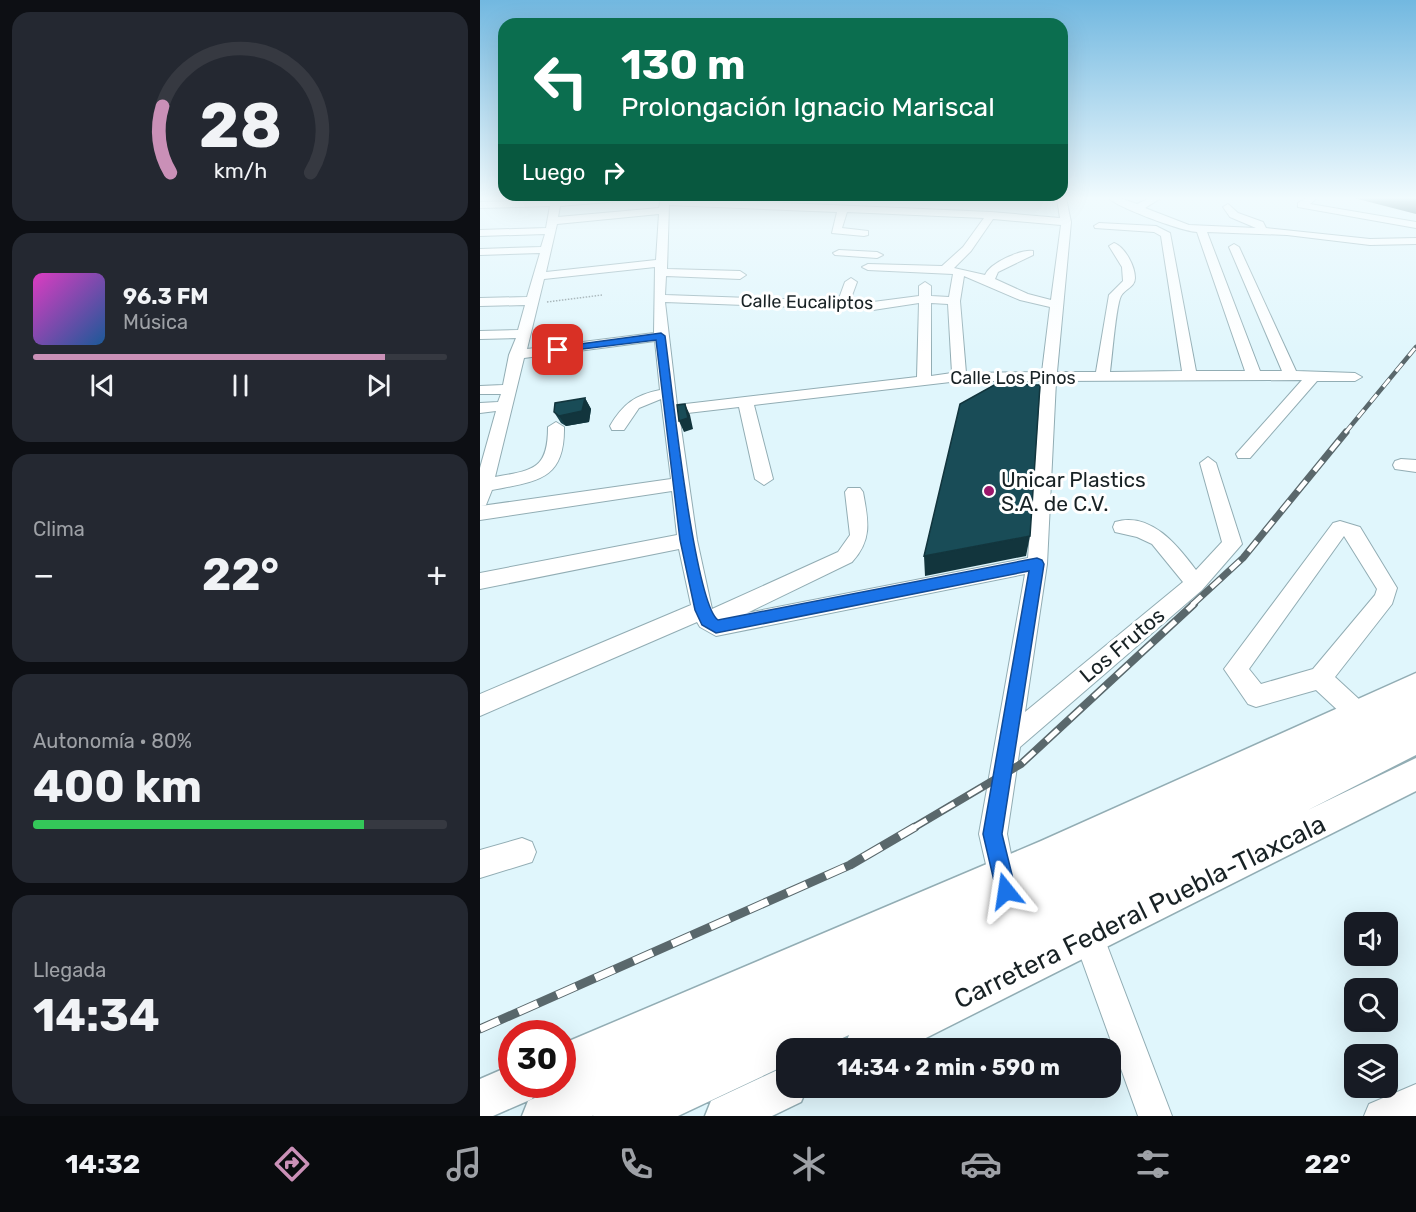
<!DOCTYPE html>
<html lang="es">
<head>
<meta charset="utf-8">
<style>
	:root { --surface:#171b24; --page:#242831; --text:#f1f3f6; --muted:#9ea1a6; --line:#363941; --accent:#ca90b7 }
	body { margin:0; font-family:Rubik,sans-serif; background:var(--page); color:var(--text); height:100vh; display:flex; flex-direction:column; font-size:22px; white-space:nowrap }
	* { box-sizing:border-box; margin:0 }
	p { font-size:20px; color:var(--muted) }
	.icon { flex:none; width:33px; height:33px; fill:none; stroke:currentColor; stroke-width:2; stroke-linecap:round; stroke-linejoin:round }
	.map { position:relative; flex:1; overflow:hidden }
	.side { display:flex; flex-direction:column; gap:12px; padding:12px; background:#0d0f14; width:480px }
	.side>* { flex:none }
	.guide { position:absolute; left:18px; top:18px; width:570px; height:183px; border-radius:18px; box-shadow:0 6px 24px #0002; background:#0b6e4f; color:#fff; overflow:hidden }
	.buttons { position:absolute; left:864px; top:912px; display:grid; gap:12px }
	.buttons a { display:grid; place-items:center; width:54px; height:54px; border-radius:12px; background:var(--surface); box-shadow:0 6px 24px #0002; font-size:30px }
	.speed { position:absolute; left:18px; top:1020px; display:flex; gap:12px; font-size:30px; font-weight:700; text-align:center }
	.speed>* { display:grid; place-content:center; width:78px; height:78px; border-radius:50%; background:var(--surface); box-shadow:0 6px 24px #0002; line-height:1 }
	.speed .limit { border:9px solid #d22; background:#fff; color:#111 }
	.pin { position:absolute; display:grid; place-items:center; width:51px; height:51px; color:#fff; margin:-26px; border-radius:12px; box-shadow:0 3px 9px #0006 }
	.me { position:absolute; width:66px; margin:-33px; rotate:345deg; stroke-linejoin:round; filter:drop-shadow(0 0 4px #0008) }
	.turn { display:flex; align-items:center; gap:21px; height:126px; padding:0 24px; font-size:27px }
	.turn .icon { width:78px; height:78px; stroke-width:2.5 }
	.turn b { display:block; font-size:42px; line-height:51px }
	.then { display:flex; align-items:center; height:57px; padding:0 24px; background:#0003; gap:12px; font-size:22px }
	.big { font-size:45px; font-weight:700; line-height:1.1 }
	.side .widget { flex:1; display:flex; flex-direction:column; justify-content:center; gap:9px; min-width:0; padding:0 21px; border-radius:18px; background:var(--page) }
	.side .dial { align-items:center; gap:0 }
	.dial svg { height:156px; overflow:visible; fill:none; stroke:var(--line); stroke-width:7; stroke-linecap:round; text-anchor:middle }
	.dial text { fill:var(--text); stroke:none }
	.song { display:flex; align-items:center; gap:18px }
	.cover { width:72px; height:72px; border-radius:9px; background:linear-gradient(135deg,hsl(310 70% 55%),hsl(210 70% 35%)) }
	.played { height:6px; border-radius:3px; background:linear-gradient(90deg,var(--accent) 85%,var(--line) 85%) }
	.keys { display:flex; justify-content:space-around; direction:ltr }
	.heat { display:flex; justify-content:space-between; align-items:center; font-size:33px; direction:ltr }
	.charge { height:9px; border-radius:4px; background:linear-gradient(90deg,#34c759 80%,var(--line) 0) }
	.trip { position:absolute; left:296px; top:1038px; width:345px; height:60px; border-radius:18px; background:var(--surface); box-shadow:0 6px 24px #0002; font-weight:700; line-height:60px; text-align:center }
	.tabs { display:flex; height:96px; justify-content:space-around; align-items:center; background:#090b0e; color:var(--muted) }
	.tabs .icon { width:42px; height:42px }
	.tabs .on { color:var(--accent) }
	.tabs b { font-size:27px; color:var(--text) }
	main { display:flex; flex:1; min-height:0 }
	.map>svg:first-child { display:block }
	.lines { fill:none; stroke-linecap:round; stroke-linejoin:round }
	.minor-casing { stroke:#92adb4; stroke-width:2 }
	.major-casing { stroke:#92adb4; stroke-width:3 }
	.path { stroke:#839398; stroke-width:1.5; stroke-dasharray:1.5 1.5; stroke-linecap:butt }
	.minor { fill:#fff; fill-rule:evenodd }
	.major { fill:#fff; fill-rule:evenodd }
	.rail-far3-casing { stroke:#5a686c; stroke-width:4.5 }
	.rail-far2-casing { stroke:#5a686c; stroke-width:7 }
	.rail-far1-casing { stroke:#5a686c; stroke-width:8 }
	.rail-casing { stroke:#5a686c; stroke-width:9 }
	.rail-far3 { stroke:#fff; stroke-width:3; stroke-dasharray:10; stroke-linecap:butt }
	.rail-far2 { stroke:#fff; stroke-width:4.5; stroke-dasharray:13; stroke-linecap:butt }
	.rail-far1 { stroke:#fff; stroke-width:5; stroke-dasharray:16; stroke-linecap:butt }
	.rail { stroke:#fff; stroke-width:7; stroke-dasharray:21; stroke-linecap:butt }
	.wall { fill:#16414b }
	.shaded-wall { fill:#12353d }
	.building { fill:#194c57; stroke:#12353d; stroke-width:1.5 }
	.route { fill:#1a73e8; stroke:#114b97; stroke-width:1.5 }
	.poi-dot { fill:#9b176b; stroke:#fff; stroke-width:2 }
	.labels { text-anchor:middle; dominant-baseline:central; stroke-width:6; stroke-linejoin:round; paint-order:stroke }
	.far-street-label { font-size:18px; fill:#182225; stroke:#fff }
	.poi-label { font-size:21px; fill:#182225; stroke:#fff; text-anchor:start }
	.street-label { font-size:21px; fill:#182225; stroke:#fff }
	.near-street-label { font-size:26px; fill:#182225; stroke:#fff }
</style>
</head>
<body>
<main>
<section class="side">
<div class="widget dial"><svg viewBox="0 0 100 80">
<path d="M14 69A42 42 0 1 1 86 69"/>
<path d="M14 69A42 42 0 0 1 10 35" stroke="#ca90b7"/>
<text x="50" y="56" font-size="32" font-weight="700">28</text>
<text x="50" y="72" font-size="11">km/h</text>
</svg></div>
<div class="widget">
<div class="song"><i class="cover"></i><div><b>96.3 FM</b><p>Música</p></div></div>
<div class="played"></div>
<div class="keys"><svg class="icon" aria-label="previous" viewBox="0 0 24 24"><path d="M18 5L8 12l10 7zM5 5v14"/></svg><svg class="icon" aria-label="pause" viewBox="0 0 24 24"><path d="M8 5v14M16 5v14"/></svg><svg class="icon" aria-label="next" viewBox="0 0 24 24"><path d="M6 5l10 7-10 7zM19 5v14"/></svg></div>
</div>
<div class="widget"><p>Clima</p>
<div class="heat"><a>−</a><b class="big">22°</b><a>+</a></div>
</div>
<div class="widget"><p>Autonomía · 80%</p><b class="big">400 km</b><div class="charge"></div></div>
<div class="widget"><p>Llegada</p><b class="big">14:34</b></div>
</section>
<div class="map">
<svg width="936" height="1116" viewBox="0 0 936 1116">
	<rect width="100%" height="100%" fill="#e0f6fc"/>
	<g class="lines">
		<g class="minor-casing">
			<path id="minor" d="M72,198H144L139,201L80,206L78,217L179,208L181,198H189L511,212L580,218L577,198H586L591,222L577,372H616L629,295L643,281L642,267L629,246L634,243C645,247 655,266 655,278C655,287 645,289 641,296C636,305 632,358 630,372L702,371L681,236L674,232L615,228L614,226L619,223L676,226L690,233L716,371H765L717,232C701,231 636,207 629,198H640L657,204L670,198H681L665,208L709,225L776,228L750,217L743,207L748,204L758,213L783,222L786,228L890,239L936,238V244L890,245L807,235L727,232L780,371H802L749,247L754,244L759,247L816,371L875,373L882,377L875,381H837L770,458H758L756,454L822,380L576,381L567,564L545,712L703,582L672,544L657,537L635,532L633,527L635,522C671,511 698,546 716,570L742,542L720,463L728,457L736,463L762,544L722,590L540,747L527,834L537,885L533,895L523,899L513,895L499,834L545,574L236,636L220,627L217,622L0,716V694L211,605L199,549L0,589V573L197,535L192,491L0,520V468L16,411L0,413V403L18,402L21,394H0V386L23,385L29,355L36,338L0,339V331L38,330L45,305L0,306V298L47,297L60,253L0,255V249L61,247L65,234L0,236V230L66,228L70,206L0,208V202L71,200ZM189,205L357,212L352,233L384,236L388,235V231L362,228L367,212L504,218L483,247L462,266L388,264L382,267L388,270L473,274L469,297L451,296V286L445,282L439,286V296L393,302L370,301L377,282L371,278L365,282L358,301L185,295L186,276L260,279L266,275L260,271L187,269ZM179,214L176,260L66,272L77,224ZM513,219L581,225L571,300L548,294L515,279L518,272L553,255V251C541,249 510,263 505,275L474,268L491,251ZM175,267L174,333L47,349L64,279ZM484,276L540,300L570,307L562,372L486,373L480,301ZM185,302L393,310L439,303L437,377L197,405ZM451,303L468,304L472,373L451,376ZM175,341L180,390C155,395 143,404 130,426L132,430H144L159,408L181,399L191,479L1,506L6,505L12,490C56,481 85,481 84,427L76,422L68,427C68,470 53,470 15,477L44,358ZM479,381H561L548,558L267,613L372,562C393,539 388,520 383,492L380,488H368L365,492L370,535L358,552L232,609L217,540L199,414L259,407L275,479L284,485L293,479L274,405Z
				M826,198H837L830,204L936,222V228L818,207V203Z
				M359,250L397,252L403,255L397,258L355,255L353,253Z
				M921,459L936,460V472L915,469L913,465L915,461Z
				M860,521L880,527L917,588L912,604L855,677L894,713L898,721L894,729L886,733L878,729L836,690L776,707L768,704L744,669L853,523ZM864,536L897,589L895,595L833,669L781,684L769,669Z
				M42,838L52,842L56,852L52,862L0,878V850Z
				M606,915L617,919L692,1116H658L591,930L595,919Z
				M142,1066L154,1071L159,1083L147,1116H113L130,1071Z
				M936,1084V1116H884L889,1104Z"/>
		</g>
		<g class="major-casing">
			<path id="major" d="M936,673V755L828,810L936,758V791L426,1048H364L369,1035L341,1048H306V1065L198,1116H130L134,1106L112,1116H42L48,1101L89,1083L82,1086L79,1084H82V1044L561,841Z
				M32,1065V1084H58L52,1099L13,1116H0V1079Z
				M306,1066V1088H327L321,1102L292,1116H225L231,1101Z"/>
		</g>
		<path class="path" d="M67,302L122,295"/>
		<use href="#minor" class="minor"/>
		<use href="#major" class="major"/>
		<g class="rail-far3-casing">
			<path id="rail-far3" d="M865,433L936,347"/>
		</g>
		<g class="rail-far2-casing">
			<path id="rail-far2" d="M712,605L763,558L866,432"/>
		</g>
		<g class="rail-far1-casing">
			<path id="rail-far1" d="M433,828L541,764L714,604"/>
		</g>
		<g class="rail-casing">
			<path id="rail" d="M0,1029L370,865L435,827"/>
		</g>
		<use href="#rail-far3" class="rail-far3"/>
		<use href="#rail-far2" class="rail-far2"/>
		<use href="#rail-far1" class="rail-far1"/>
		<use href="#rail" class="rail"/>
	</g>
	<path class="wall" d="M874,198H936V214Z
		M105,398L111,409L109,422L86,426L81,423L74,412Z"/>
	<path class="shaded-wall" d="M105,398L111,409L109,422L86,426L79,416Z
		M205,404L210,415L213,429L204,432L199,421Z
		M550,536L546,556L445,576L444,556Z"/>
	<path class="building" d="M516,384L560,385L550,536L444,556L480,404Z
		M105,398L102,411L79,416L74,412L75,403Z
		M205,404L208,418L199,421L197,405Z"/>
	<linearGradient id="sky" x2="0" y2="1"><stop stop-color="#72b8e0"/><stop offset="0.56" stop-color="#f1fbfe"/><stop offset="1" stop-color="#f1fbfe" stop-opacity="0"/></linearGradient>
	<rect width="936" height="354" fill="url(#sky)"/>
	<path class="route" d="M181,333L185,336C191,378 214,603 238,620L557,558L562,560L564,564L522,834L536,891L533,898L526,901L518,898L503,834L549,571L236,633L222,625L215,610L200,540L176,340L78,352L73,350L78,347Z"/>
	<circle class="poi-dot" cx="509" cy="491" r="6"/>
	<g class="labels">
		<g class="far-street-label">
			<text transform="translate(327 302) rotate(1)">Calle Eucaliptos</text>
			<text x="533" y="378">Calle Los Pinos</text>
		</g>
		<g class="poi-label">
			<text x="521" y="479">Unicar Plastics<tspan x="521" dy="24">S.A. de C.V.</tspan></text>
		</g>
		<g class="street-label">
			<text transform="translate(642 645) rotate(-40)">Los Frutos</text>
		</g>
		<g class="near-street-label">
			<text transform="translate(660 912) rotate(-26)">Carretera Federal Puebla-Tlaxcala</text>
		</g>
	</g>
</svg>
<div class="buttons">
<a><svg class="icon" aria-label="sound" viewBox="0 0 24 24"><path d="M4 9h4l5-4v14l-5-4H4zM17 9q2 3 0 6"/></svg></a>
<a><svg class="icon" aria-label="search" viewBox="0 0 24 24"><circle cx="10" cy="10" r="6"/><path d="M15 15l6 6"/></svg></a>
<a><svg class="icon" aria-label="layers" viewBox="0 0 24 24"><path d="M12 4l9 5-9 5-9-5zM3 14l9 5 9-5"/></svg></a>
</div>
<div class="speed"><div class="limit">30</div></div>
<div class="pin" style="left:78px;top:350px;background:#d93025"><svg class="icon" aria-label="arrive" viewBox="0 0 24 24"><path d="M6 21V4h12l-3 4 3 4H6"/></svg></div>
<svg class="me" style="left:526px;top:891px" viewBox="-20 -20 40 40"><path d="M0-17L14 15 0 8-14 15z" fill="#1a73e8" stroke="#fff" stroke-width="4"/></svg>
<div class="trip">14:34 · 2 min · 590 m</div>
<div class="guide">
<div class="turn"><svg class="icon" aria-label="left" viewBox="0 0 24 24"><path d="M17 20v-9H6M10 6l-5 5 5 5"/></svg><div><b>130 m</b>Prolongación Ignacio Mariscal</div></div>
<div class="then">Luego<svg class="icon" aria-label="right" viewBox="0 0 24 24"><path d="M7 20v-9h11M14 6l5 5-5 5"/></svg></div>
</div>
</div>
</main>
<nav class="tabs">
<b>14:32</b>
<svg class="icon on" aria-label="directions" viewBox="0 0 24 24"><path d="M12 3l9 9-9 9-9-9zM9 14v-3h6M13 9l2 2-2 2"/></svg>
<svg class="icon" aria-label="music" viewBox="0 0 24 24"><path d="M9 18V5l10-2v13"/><circle cx="6" cy="18" r="3"/><circle cx="16" cy="16" r="3"/></svg>
<svg class="icon" aria-label="phone" viewBox="0 0 24 24"><path d="M5 4h4l2 5-3 2q2 4 5 5l2-3 5 2v4C11 20 4 13 5 4z"/></svg>
<svg class="icon" aria-label="climate" viewBox="0 0 24 24"><path d="M12 3v18M4 7l16 10M4 17L20 7"/></svg>
<svg class="icon" aria-label="car" viewBox="0 0 24 24"><path d="M5 17H2v-5l4-1 3-4h7l3 4 3 1v5h-3M9 17h6M6 11h13"/><circle cx="7" cy="17" r="2"/><circle cx="17" cy="17" r="2"/></svg>
<svg class="icon" aria-label="filters" viewBox="0 0 24 24"><path d="M4 7h16M4 17h16"/><circle cx="9" cy="7" r="2"/><circle cx="15" cy="17" r="2"/></svg>
<b>22°</b>
</nav>
</body>
</html>
